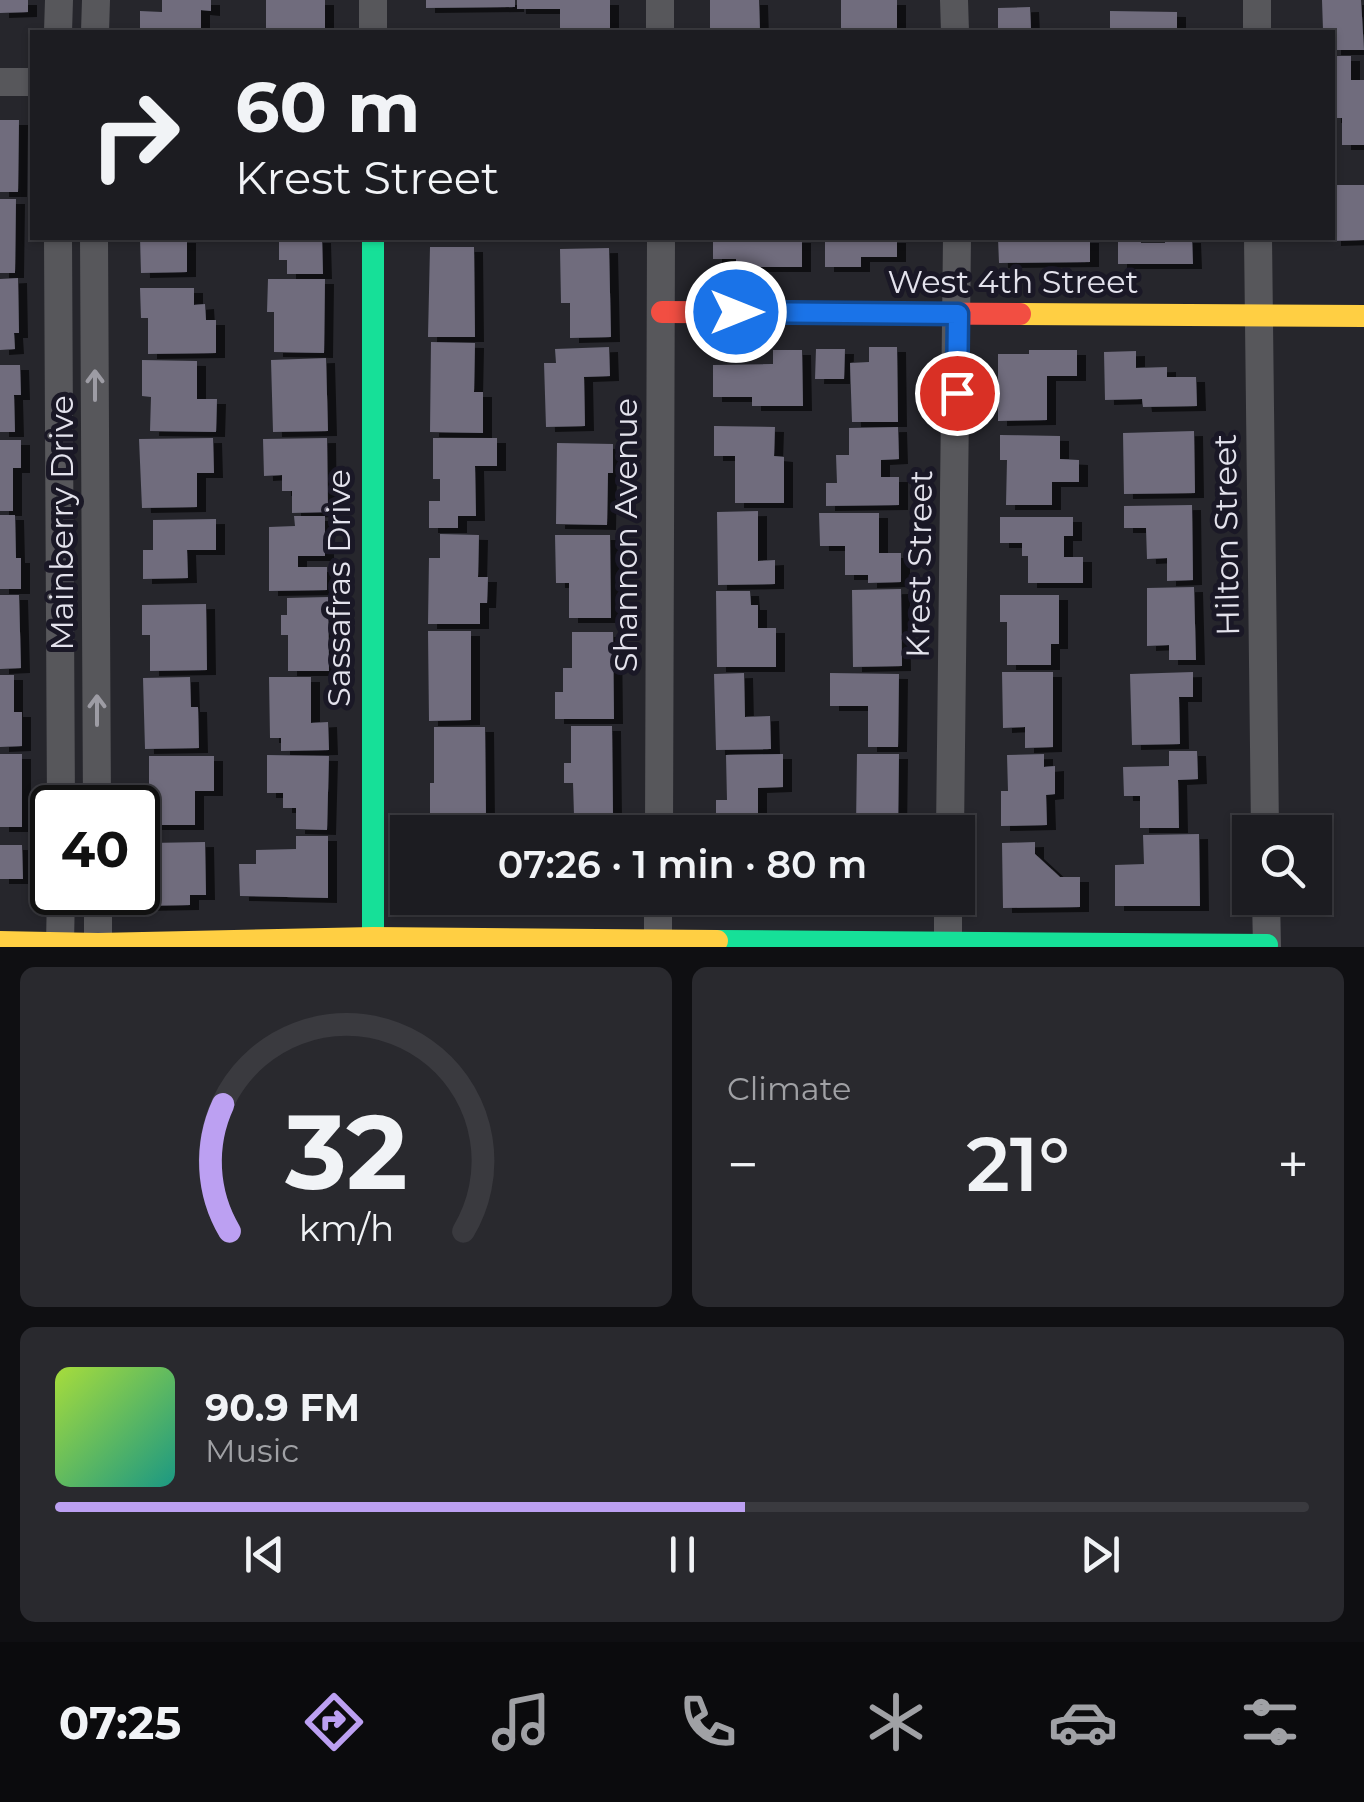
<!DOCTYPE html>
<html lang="en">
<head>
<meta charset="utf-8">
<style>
	:root { --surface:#1c1c21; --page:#29292e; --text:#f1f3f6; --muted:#a0a1a5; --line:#3a3a3f; --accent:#bca0f2 }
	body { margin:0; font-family:Montserrat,sans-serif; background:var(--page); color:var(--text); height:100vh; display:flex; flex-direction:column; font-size:38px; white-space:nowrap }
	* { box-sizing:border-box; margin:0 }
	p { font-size:32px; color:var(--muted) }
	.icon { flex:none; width:55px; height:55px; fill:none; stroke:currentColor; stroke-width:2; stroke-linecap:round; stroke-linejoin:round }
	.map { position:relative; height:947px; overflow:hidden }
	.side { display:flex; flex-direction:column; gap:20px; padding:20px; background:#0f0f12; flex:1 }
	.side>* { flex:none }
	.guide { position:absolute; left:30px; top:30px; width:1305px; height:210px; border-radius:0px; box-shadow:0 2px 8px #0004,0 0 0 2px var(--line); background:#1c1c21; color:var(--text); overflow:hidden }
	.fabs { position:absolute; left:1232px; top:815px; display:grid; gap:20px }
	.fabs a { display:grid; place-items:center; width:100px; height:100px; border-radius:0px; background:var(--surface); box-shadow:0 2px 8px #0004,0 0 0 2px var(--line); font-size:50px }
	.speed { position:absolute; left:30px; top:785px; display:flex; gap:20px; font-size:50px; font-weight:700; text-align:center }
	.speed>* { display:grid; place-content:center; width:130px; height:130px; border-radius:50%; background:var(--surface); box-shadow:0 2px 8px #0004,0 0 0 2px var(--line); line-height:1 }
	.speed .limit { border:5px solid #111; border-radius:15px; background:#fff; color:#111 }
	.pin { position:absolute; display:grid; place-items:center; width:85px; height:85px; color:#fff; margin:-42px; border:5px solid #fff; border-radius:50%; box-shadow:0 2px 10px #0007 }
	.me { position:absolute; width:110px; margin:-55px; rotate:90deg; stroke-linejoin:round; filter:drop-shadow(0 0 8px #0008) }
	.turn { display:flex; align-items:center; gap:35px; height:210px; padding:0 40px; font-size:45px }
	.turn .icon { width:130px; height:130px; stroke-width:2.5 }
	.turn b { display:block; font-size:70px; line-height:85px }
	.big { font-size:75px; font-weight:600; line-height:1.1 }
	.side .tile { flex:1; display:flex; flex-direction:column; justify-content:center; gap:15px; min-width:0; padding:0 35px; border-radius:15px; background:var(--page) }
	.side .dial { align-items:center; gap:0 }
	.dial svg { height:260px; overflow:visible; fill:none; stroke:var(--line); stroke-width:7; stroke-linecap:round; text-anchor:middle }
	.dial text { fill:var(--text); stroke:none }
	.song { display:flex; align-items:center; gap:30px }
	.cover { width:120px; height:120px; border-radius:15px; background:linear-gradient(135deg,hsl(80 70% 55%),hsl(170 70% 35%)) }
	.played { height:10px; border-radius:5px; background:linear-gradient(90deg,var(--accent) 55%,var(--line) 55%) }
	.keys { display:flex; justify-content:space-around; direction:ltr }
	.heat { display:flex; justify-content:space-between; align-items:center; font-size:55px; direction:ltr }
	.side .tiles { flex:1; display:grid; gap:20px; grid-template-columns:1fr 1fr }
	.tile:last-child { grid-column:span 2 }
	.trip { position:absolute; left:390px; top:815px; width:585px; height:100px; border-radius:0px; background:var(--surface); box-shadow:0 2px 8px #0004,0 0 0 2px var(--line); font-weight:600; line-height:100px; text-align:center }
	.dock { display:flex; height:160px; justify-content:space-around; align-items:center; background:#0b0b0d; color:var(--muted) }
	.dock .icon { width:70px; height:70px }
	.dock .active { color:var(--accent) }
	.dock b { font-size:45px; color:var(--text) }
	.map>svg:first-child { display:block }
	.building { fill:#6f6c7d; filter:url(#shadow) }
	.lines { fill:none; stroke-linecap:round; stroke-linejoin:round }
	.street { stroke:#57575b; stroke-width:28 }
	.fast { stroke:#16e098; stroke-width:22 }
	.slow { stroke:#ffcf43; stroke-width:22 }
	.jam { stroke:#f24e42; stroke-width:22 }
	.oneway { stroke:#9d9ca4 }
	.route-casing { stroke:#114b97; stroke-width:25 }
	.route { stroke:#1a73e8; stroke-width:18 }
	.labels { text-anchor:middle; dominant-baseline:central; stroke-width:10; stroke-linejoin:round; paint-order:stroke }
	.street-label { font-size:32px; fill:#e3e2ec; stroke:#1a1826 }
</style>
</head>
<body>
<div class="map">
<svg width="1364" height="947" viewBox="0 0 1364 947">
	<defs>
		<filter id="shadow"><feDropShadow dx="9" dy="5" stdDeviation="0" flood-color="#0009"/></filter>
	</defs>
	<rect width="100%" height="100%" fill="#26262c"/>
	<path class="building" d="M0,0H28V12L0,13Z
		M162,0H211V11L201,10V32H140V11L162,12Z
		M266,0H325V31H266Z
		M426,0H515V7L426,8Z
		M517,0H610V32H560V9H517Z
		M710,0H759L760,32H710Z
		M841,0H897V32L841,29Z
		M1322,0H1361L1364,50H1332V32L1323,30Z
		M1030,7L1031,29H1038V32H998V8Z
		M1110,11L1177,12V32H1110Z
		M1332,56H1351V80H1364V145H1342V118H1332Z
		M0,120H19L18,192H0Z
		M1332,185H1364V240L1332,241Z
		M0,199H16L15,273H0Z
		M140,238H187V272L141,273Z
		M279,238H322L323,274H287V260H279Z
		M713,238H802V267H736V259H713Z
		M825,238H897V257H861V267H825Z
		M998,238H1090V262L999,263Z
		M1118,238H1141V243H1165V238H1192L1193,264H1118Z
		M430,247H474L475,337H428Z
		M609,248L611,337L570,338V303H561L560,249Z
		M18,278L19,333H14L15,349L0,350V279Z
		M268,279H325L324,353L274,352V312H267Z
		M140,288H194V305L205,304L206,320H216V353L148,354V318H141Z
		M431,342L475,343L474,392H483V433L430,432Z
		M609,347L610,376L584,377L585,426L546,427L544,363H556L555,349Z
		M869,347H897L898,422H852L850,363L869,362Z
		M816,349H845L844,379H815Z
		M773,350H802L803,406H752V397H713V365L773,364Z
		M1029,350H1077V376H1047V420L998,421V354H1029Z
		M1136,351V368L1167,367V377H1196L1197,406L1143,407L1142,399L1105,400L1104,352Z
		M326,358L328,431L273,432L271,360Z
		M142,360L197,361V399H217L216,432L150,431L151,397L142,396Z
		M0,365H20L21,395H14L15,432H0Z
		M714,426L775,427L774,456L784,457V503H735V456H714Z
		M898,427L899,459L881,460V477H899V505L826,506V483H837L836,455H849V428Z
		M1194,431L1195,493L1124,494L1123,433Z
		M1000,435L1060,436V459L1079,460V482H1052V505H1006L1007,460H1000Z
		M213,438L214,473H197V507L142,508L139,439Z
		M327,438L328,512L292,513V491H282V475L264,476L263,439Z
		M433,438H497V466H475L476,516H458V528H429V501H440V479H433Z
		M0,440H21V468H13V511H0Z
		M557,443L613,444V473H608L607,525L556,524Z
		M1192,505L1193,580L1167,581V558L1147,559L1146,528H1124V506Z
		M758,511V561L775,560V584L718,585L717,512Z
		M819,513H879V553H901V582L868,583V575H845V546H820Z
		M0,515H15L16,558H21V589H0Z
		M294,516H325V556H298V567H327V590L269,591V527L295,526Z
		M1000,517H1073V536H1064V557H1083V583H1028V556H1022V543H1000Z
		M216,519V550H187L188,578L143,579V550H153V520Z
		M440,534L479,535L478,577H488L487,603H480V624H428L429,558H440Z
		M555,535H610L611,618H569V583H556Z
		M1194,587L1196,660H1169V645L1147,646V588Z
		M901,589L902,666L853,667L852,590Z
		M716,591H750L751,605H758V628H776V667H717Z
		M0,595H19L21,668L0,669Z
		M1000,595H1059V644H1051V665H1007V622H1000Z
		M328,597L329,671H288V635H281V615H287V598Z
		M206,604L207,670L150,671V635H142V605Z
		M428,631H471V720L429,721Z
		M572,632H613L614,719H555V692H563V668H572Z
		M1002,672H1053V747L1025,748V727L1003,728Z
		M1193,672V697H1179L1180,744L1132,745L1130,674Z
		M744,673L745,717L770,716L771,749L716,750L714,674Z
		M830,673L899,674L898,747H868V706H830Z
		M0,675H14V712H22V746L0,747Z
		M190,677L191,707H198L199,748L145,749L143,678Z
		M269,677H311V723L328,722L329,750L281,751V738H270Z
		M571,726H612L613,814L574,815L573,783H564V763H571Z
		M434,727H485L486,816H430V783H434Z
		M1169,751H1197L1198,779L1178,780L1179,828H1140V796H1124L1123,767L1169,766Z
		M0,754H22V827H0Z
		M783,754V787L758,788V819H744V827L716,828V800H727L726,755Z
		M857,754H899L898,828H856Z
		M1044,754V767L1055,766V794L1046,795L1047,825L1001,826V791H1008L1007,755Z
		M267,755L329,756L327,830L296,829V808H283V793H267Z
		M149,756H214V791H195V825H143V791H149Z
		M430,823H459V832H430Z
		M1199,834L1200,906H1115V865L1144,864L1143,835Z
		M296,836H328V898L240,896L239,864H256V850L296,849Z
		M205,842L206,895H190V905L138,906V878H150V843Z
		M1035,842V854L1060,877H1080V907L1003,908L1002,843Z
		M0,845H22L23,879H0Z
		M430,898H461V907H430Z
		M541,898H570V908H541Z
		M716,898H794V907L716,906Z
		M822,898H859V907H822Z"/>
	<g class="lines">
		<path class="street" d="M660,0V32
			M954,0L955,32
			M1257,0V32
			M58,32L59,0
			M95,32L96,0
			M373,32V0
			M0,82H32
			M58,238L61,808
			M94,238L97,808
			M1258,238L1265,832
			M659,832L661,238
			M950,832L957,238
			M98,892V947
			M1266,898L1267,947
			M948,940V898
			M658,942V898
			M60,944L61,892"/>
		<path class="fast" d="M373,238V938
			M717,941L1267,945"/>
		<path class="slow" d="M1020,314L1364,316
			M0,942L98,944L373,938L717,941"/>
		<path class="jam" d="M662,312L1020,314"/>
	</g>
	<defs><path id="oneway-shaft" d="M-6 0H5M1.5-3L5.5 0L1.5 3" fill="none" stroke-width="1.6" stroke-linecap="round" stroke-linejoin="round" transform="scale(2.5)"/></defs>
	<g class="oneway">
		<use href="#oneway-shaft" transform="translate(95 385) rotate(-90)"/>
		<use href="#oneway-shaft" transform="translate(97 710) rotate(-90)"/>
	</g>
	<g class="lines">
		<g class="route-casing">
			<path id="route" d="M736,312L958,314L957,393"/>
		</g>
		<use href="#route" class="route"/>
	</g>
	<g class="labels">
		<g class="street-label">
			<text x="1013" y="281">West 4th Street</text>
			<text transform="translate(61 523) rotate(-90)">Mainberry Drive</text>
			<text transform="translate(625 535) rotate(-90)">Shannon Avenue</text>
			<text transform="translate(1226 535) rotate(-91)">Hilton Street</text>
			<text transform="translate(919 564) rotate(-89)">Krest Street</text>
			<text transform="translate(338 588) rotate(-90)">Sassafras Drive</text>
		</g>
	</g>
</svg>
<div class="fabs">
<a><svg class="icon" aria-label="search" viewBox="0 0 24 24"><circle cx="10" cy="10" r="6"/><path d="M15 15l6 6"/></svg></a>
</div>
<div class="speed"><div class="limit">40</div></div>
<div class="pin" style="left:957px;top:393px;background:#d93025"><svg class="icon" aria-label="arrive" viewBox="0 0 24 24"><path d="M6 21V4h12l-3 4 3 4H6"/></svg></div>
<svg class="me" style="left:736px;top:312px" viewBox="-20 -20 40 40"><circle r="17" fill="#1a73e8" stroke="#fff" stroke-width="3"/><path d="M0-11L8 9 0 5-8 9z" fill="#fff"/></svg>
<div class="trip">07:26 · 1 min · 80 m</div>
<div class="guide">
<div class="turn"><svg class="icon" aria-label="right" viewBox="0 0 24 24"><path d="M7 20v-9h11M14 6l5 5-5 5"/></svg><div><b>60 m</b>Krest Street</div></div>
</div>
</div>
<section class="side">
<div class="tiles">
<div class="tile dial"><svg viewBox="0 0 100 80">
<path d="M14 69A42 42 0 1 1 86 69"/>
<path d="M14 69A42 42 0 0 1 12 30" stroke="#bca0f2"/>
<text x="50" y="56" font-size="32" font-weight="700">32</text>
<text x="50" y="72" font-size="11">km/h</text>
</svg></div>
<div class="tile"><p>Climate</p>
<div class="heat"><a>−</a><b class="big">21°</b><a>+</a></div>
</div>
<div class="tile">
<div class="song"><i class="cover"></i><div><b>90.9 FM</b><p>Music</p></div></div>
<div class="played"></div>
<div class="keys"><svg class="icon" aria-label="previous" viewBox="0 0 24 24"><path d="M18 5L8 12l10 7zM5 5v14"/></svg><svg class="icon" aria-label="pause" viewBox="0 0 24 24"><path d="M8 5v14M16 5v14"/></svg><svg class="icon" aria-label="next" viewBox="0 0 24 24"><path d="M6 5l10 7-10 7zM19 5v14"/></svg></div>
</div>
</div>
</section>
<nav class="dock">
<b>07:25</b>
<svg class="icon active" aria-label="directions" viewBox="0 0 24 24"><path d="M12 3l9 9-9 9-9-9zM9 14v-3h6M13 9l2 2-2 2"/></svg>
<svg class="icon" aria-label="music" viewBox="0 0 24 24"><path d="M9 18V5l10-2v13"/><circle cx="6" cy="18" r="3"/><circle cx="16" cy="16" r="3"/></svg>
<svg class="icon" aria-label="phone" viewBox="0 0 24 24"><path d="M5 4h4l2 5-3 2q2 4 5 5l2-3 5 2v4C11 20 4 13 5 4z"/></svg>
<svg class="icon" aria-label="climate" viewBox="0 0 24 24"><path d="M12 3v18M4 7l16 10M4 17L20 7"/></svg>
<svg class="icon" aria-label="car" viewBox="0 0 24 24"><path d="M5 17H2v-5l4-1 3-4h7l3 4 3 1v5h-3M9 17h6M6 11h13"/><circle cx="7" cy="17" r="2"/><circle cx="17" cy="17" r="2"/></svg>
<svg class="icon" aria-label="filters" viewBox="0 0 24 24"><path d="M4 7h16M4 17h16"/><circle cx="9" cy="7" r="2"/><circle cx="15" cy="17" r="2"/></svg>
</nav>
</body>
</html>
